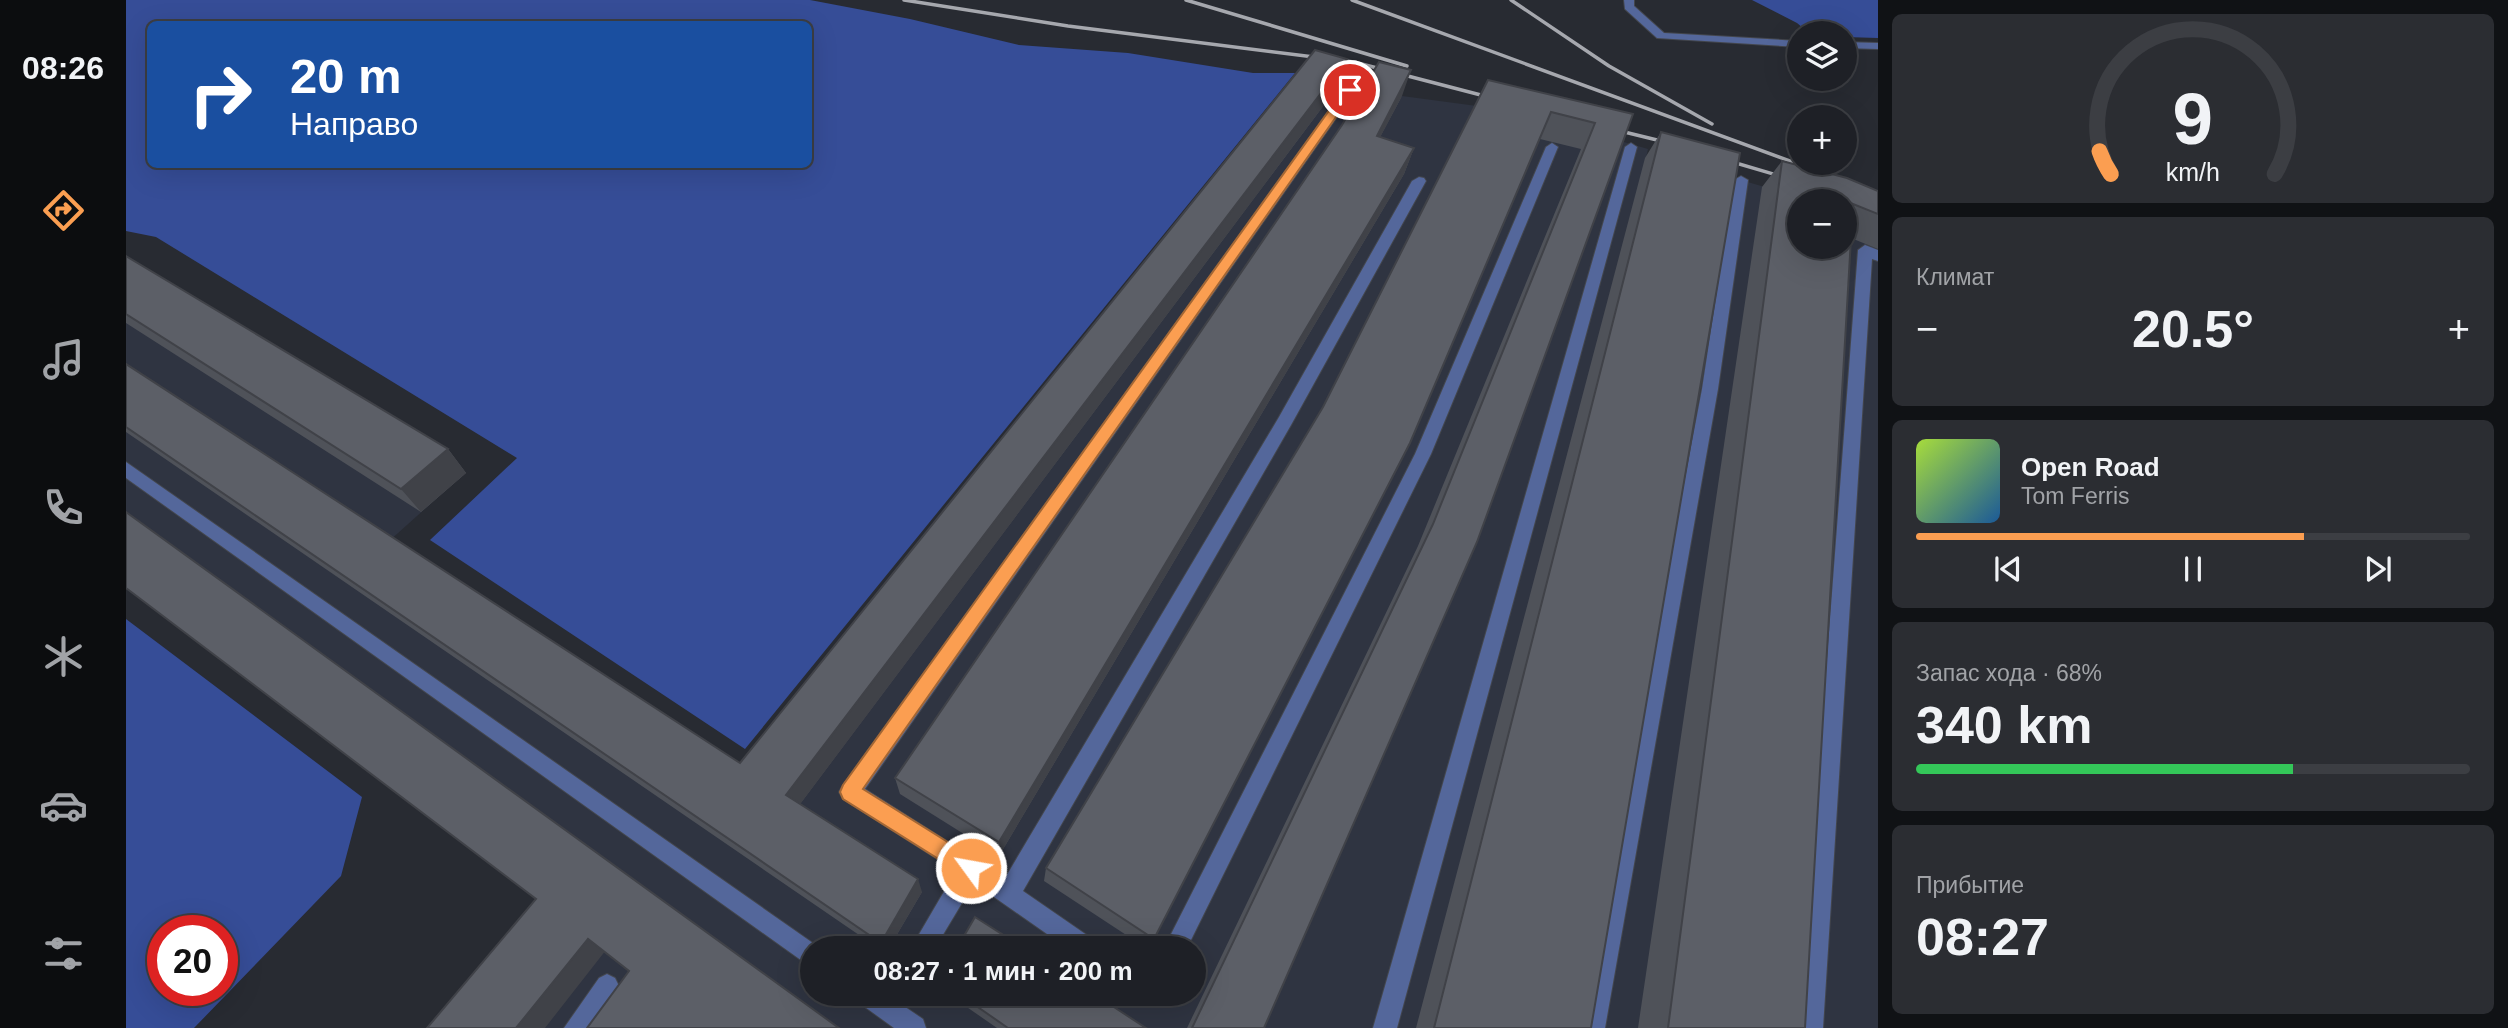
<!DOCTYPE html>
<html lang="ru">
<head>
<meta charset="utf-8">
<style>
	:root { --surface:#1e2026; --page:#2b2d32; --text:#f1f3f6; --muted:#a1a3a7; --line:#3c3e43; --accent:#fb9e51 }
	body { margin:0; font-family:Arial,sans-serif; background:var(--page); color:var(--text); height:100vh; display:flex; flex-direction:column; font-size:26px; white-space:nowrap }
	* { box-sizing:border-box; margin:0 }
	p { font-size:23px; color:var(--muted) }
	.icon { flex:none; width:38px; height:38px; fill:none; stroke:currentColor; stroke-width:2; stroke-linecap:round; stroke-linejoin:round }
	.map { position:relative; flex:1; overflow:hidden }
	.panel { display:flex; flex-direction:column; gap:14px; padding:14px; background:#101215; width:630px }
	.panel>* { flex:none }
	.banner { position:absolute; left:21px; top:21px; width:665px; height:147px; border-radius:10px; box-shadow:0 7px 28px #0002,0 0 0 2px var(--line); background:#1a4fa0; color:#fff; overflow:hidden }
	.controls { position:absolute; left:1661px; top:21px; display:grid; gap:14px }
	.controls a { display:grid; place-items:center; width:70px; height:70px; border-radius:50%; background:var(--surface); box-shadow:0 7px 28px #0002,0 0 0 2px var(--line); font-size:35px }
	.speed { position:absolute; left:21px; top:915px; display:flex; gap:14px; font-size:35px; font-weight:700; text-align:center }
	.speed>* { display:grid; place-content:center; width:91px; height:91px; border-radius:50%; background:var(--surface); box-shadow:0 7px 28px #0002,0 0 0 2px var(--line); line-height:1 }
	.speed .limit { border:10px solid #d22; background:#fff; color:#111 }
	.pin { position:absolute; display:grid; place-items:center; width:60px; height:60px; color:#fff; margin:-30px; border:4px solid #fff; border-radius:50%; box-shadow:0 2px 7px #0007 }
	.me { position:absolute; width:77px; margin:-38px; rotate:302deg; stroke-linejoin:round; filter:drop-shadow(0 0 5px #0008) }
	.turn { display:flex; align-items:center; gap:24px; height:147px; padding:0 28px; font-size:32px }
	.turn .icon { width:91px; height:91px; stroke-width:2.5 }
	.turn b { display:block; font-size:49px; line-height:60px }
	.big { font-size:52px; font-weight:700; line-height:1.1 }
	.panel .widget { flex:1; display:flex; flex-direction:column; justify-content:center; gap:10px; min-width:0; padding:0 24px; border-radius:10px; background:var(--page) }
	.panel .dial { align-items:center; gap:0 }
	.dial svg { height:182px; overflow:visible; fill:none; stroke:var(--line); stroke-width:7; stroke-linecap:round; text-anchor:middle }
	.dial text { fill:var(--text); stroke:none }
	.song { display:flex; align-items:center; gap:21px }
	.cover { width:84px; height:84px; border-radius:10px; background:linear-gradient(135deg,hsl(80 70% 55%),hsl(210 70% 35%)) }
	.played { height:7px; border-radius:4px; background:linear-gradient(90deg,var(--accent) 70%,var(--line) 70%) }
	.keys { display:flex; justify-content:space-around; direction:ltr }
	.heat { display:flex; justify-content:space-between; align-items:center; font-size:38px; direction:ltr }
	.charge { height:10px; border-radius:5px; background:linear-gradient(90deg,#34c759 68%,var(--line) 0) }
	.trip { position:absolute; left:674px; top:936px; width:406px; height:70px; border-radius:35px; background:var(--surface); box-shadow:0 7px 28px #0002,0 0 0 2px var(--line); font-weight:700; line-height:70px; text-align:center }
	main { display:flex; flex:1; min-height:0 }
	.tabs { display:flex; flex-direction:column; width:126px; justify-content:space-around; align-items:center; background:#0c0d0f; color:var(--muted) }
	.tabs .icon { width:49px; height:49px }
	.tabs .on { color:var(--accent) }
	.tabs b { font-size:32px; color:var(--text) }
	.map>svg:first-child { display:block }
	.built { fill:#2f3441; fill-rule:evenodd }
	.green { fill:#364d97; fill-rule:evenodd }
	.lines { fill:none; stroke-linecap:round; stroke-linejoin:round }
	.minor-casing { stroke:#43464d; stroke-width:2 }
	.minor { fill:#54679b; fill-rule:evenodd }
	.rail { stroke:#a6a8ae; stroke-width:3.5 }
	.wall { fill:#4f5259 }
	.shaded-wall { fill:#404248 }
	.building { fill:#5c5f67; stroke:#404248; stroke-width:2; fill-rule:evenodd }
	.route { fill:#fb9e51; stroke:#a36735; stroke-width:2 }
</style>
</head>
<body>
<main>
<nav class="tabs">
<b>08:26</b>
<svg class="icon on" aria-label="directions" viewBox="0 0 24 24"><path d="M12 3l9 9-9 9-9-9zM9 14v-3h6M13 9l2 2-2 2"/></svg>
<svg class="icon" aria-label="music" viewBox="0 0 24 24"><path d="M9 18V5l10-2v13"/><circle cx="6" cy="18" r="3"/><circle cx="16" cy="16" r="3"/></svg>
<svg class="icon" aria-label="phone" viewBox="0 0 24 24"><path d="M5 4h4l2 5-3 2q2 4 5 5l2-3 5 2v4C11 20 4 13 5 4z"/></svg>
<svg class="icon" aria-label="climate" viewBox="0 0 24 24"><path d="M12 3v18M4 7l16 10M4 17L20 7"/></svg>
<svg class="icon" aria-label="car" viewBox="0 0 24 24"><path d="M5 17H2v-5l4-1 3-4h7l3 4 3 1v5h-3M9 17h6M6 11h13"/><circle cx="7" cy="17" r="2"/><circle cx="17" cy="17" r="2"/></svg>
<svg class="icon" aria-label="filters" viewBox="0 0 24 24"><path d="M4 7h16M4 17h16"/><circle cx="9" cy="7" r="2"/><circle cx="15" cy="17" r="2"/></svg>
</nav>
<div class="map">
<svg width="1752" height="1028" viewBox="0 0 1752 1028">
	<rect width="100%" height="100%" fill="#282b32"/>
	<path class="built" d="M1216,80L1276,96L1351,106L1491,140L1522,149L1520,158L1595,179L1615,180L1687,201H1673V247H1718L1719,212L1752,226V1028H334L430,911L0,585V267L339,473L262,542L625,780ZM686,948H1068V994H686Z"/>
	<path class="green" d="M0,0H684L784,19L893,45L1002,53L1127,73H1169L619,749L304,540L391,458L30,237L0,231ZM24,24H682V164H24Z
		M1626,0H1752V38L1719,37L1718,33H1683L1671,23Z
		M0,619L236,797L215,876L68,1028H0ZM37,931H96V990H37Z"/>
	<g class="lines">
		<g class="minor-casing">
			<path id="minor" d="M1498,0H1508V6L1538,33L1673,41V47L1531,38L1499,9Z
				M1718,42L1752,43V49L1718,48Z
				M1224,86L1230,90L739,789L879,878L1153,417L1286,181L1293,177L1298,178L1300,181L1165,425L897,891L968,940L971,948H941L848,883L809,948H785L830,871L717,799L713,792L717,785L1220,87Z
				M1426,143L1432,147L1305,454L1061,948H1038L1289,454L1420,147Z
				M1505,143L1511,147L1271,1028H1247L1499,147Z
				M1615,176L1622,180L1592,389L1479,1028H1455L1576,389L1608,180Z
				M1739,245L1752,250V261L1746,259L1697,1028H1673L1732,250Z
				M0,462L694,948H686V968L0,478Z
				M481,974L489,978L493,986L465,1028H438L473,978Z
				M728,994H760L797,1019L800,1028H768L732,1002Z"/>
		</g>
		<use href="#minor" class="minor"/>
		<path class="rail" d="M778,0L942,26L1228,62L1374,100
			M1060,0L1281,66
			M1226,0L1699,174
			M1385,0L1483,66L1586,124
			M1482,128L1531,140
			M1593,158L1664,179"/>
	</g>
	<path class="wall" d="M1362,80L1507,114L1138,1028H1061L1292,546L1455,149L1414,139L1028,939L1022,948H1020L918,881L920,868L1197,407Z
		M1213,85L674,804L796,892L763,948H752L0,432V364L614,763Z
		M1276,96L1254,137L1288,148L1278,174L873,856L774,794L769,778Z
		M1535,132L1465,1028H1290L1519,158Z
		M1656,161L1752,191V249L1725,238L1679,1028H1512L1636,187Z
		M0,256L322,449L340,473L295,512L0,323Z
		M822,994H968L1020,1028H871Z"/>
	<path class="shaded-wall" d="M1221,59L1213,85L669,811L660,795Z
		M1285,70L1276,96L1241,162L1251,136Z
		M1288,148L1278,174L873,856V842Z
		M322,449L340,473L295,512L275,489Z
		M792,879L796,892L763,948H757L755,943Z
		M462,939L480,950L419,1028H390Z"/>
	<path class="building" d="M1189,50L1221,59L660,795L792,879L755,943L0,427V364L614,763Z
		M1253,62L1285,70L1251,136L1288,148L873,842L769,778L1216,125Z
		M1362,80L1507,114L1351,542L1138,1028H1066L1307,524L1469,123L1425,112L1284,443L1028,939L920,868L1197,407Z
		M1535,132L1614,153L1465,1028H1308Z
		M1656,161L1721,178L1752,191V214L1727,204L1679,1028H1542ZM1673,201H1718V247H1673Z
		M0,256L322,449L275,489L0,314Z
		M0,512L713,1028H461L503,971L462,939L390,1028H301L410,899L0,588Z
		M849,917L898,948H831Z
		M833,994H968L1020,1028H882Z"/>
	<path class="route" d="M1224,86L1229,90L737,789L852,861L855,868L852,875L845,878L838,875L717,799L714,792L717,785L1220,87Z"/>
</svg>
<div class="controls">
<a><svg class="icon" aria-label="layers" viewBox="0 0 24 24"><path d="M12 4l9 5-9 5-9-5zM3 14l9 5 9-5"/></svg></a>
<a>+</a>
<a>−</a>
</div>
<div class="speed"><div class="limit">20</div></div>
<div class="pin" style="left:1224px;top:90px;background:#d93025"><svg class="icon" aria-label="arrive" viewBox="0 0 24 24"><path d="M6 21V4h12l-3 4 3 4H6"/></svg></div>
<svg class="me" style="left:845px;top:868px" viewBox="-20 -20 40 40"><circle r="17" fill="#fb9e51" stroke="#fff" stroke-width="3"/><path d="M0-11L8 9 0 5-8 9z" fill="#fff"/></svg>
<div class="trip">08:27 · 1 мин · 200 m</div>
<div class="banner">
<div class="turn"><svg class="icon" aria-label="right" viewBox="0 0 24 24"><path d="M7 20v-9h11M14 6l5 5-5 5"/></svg><div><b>20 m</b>Направо</div></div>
</div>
</div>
<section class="panel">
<div class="widget dial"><svg viewBox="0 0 100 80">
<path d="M14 69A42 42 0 1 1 86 69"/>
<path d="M14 69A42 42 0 0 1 9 59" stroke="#fb9e51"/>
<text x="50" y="56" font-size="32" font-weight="700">9</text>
<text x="50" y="72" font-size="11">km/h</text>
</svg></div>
<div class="widget"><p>Климат</p>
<div class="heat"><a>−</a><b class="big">20.5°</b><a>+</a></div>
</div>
<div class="widget">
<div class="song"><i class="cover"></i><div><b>Open Road</b><p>Tom Ferris</p></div></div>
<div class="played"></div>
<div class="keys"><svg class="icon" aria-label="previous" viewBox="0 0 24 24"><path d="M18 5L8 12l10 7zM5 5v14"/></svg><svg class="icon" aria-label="pause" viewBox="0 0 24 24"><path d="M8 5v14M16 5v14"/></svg><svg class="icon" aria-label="next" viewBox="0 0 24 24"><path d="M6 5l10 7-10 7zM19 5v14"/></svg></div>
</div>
<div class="widget"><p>Запас хода · 68%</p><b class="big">340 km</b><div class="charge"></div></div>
<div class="widget"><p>Прибытие</p><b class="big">08:27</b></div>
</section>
</main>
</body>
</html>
